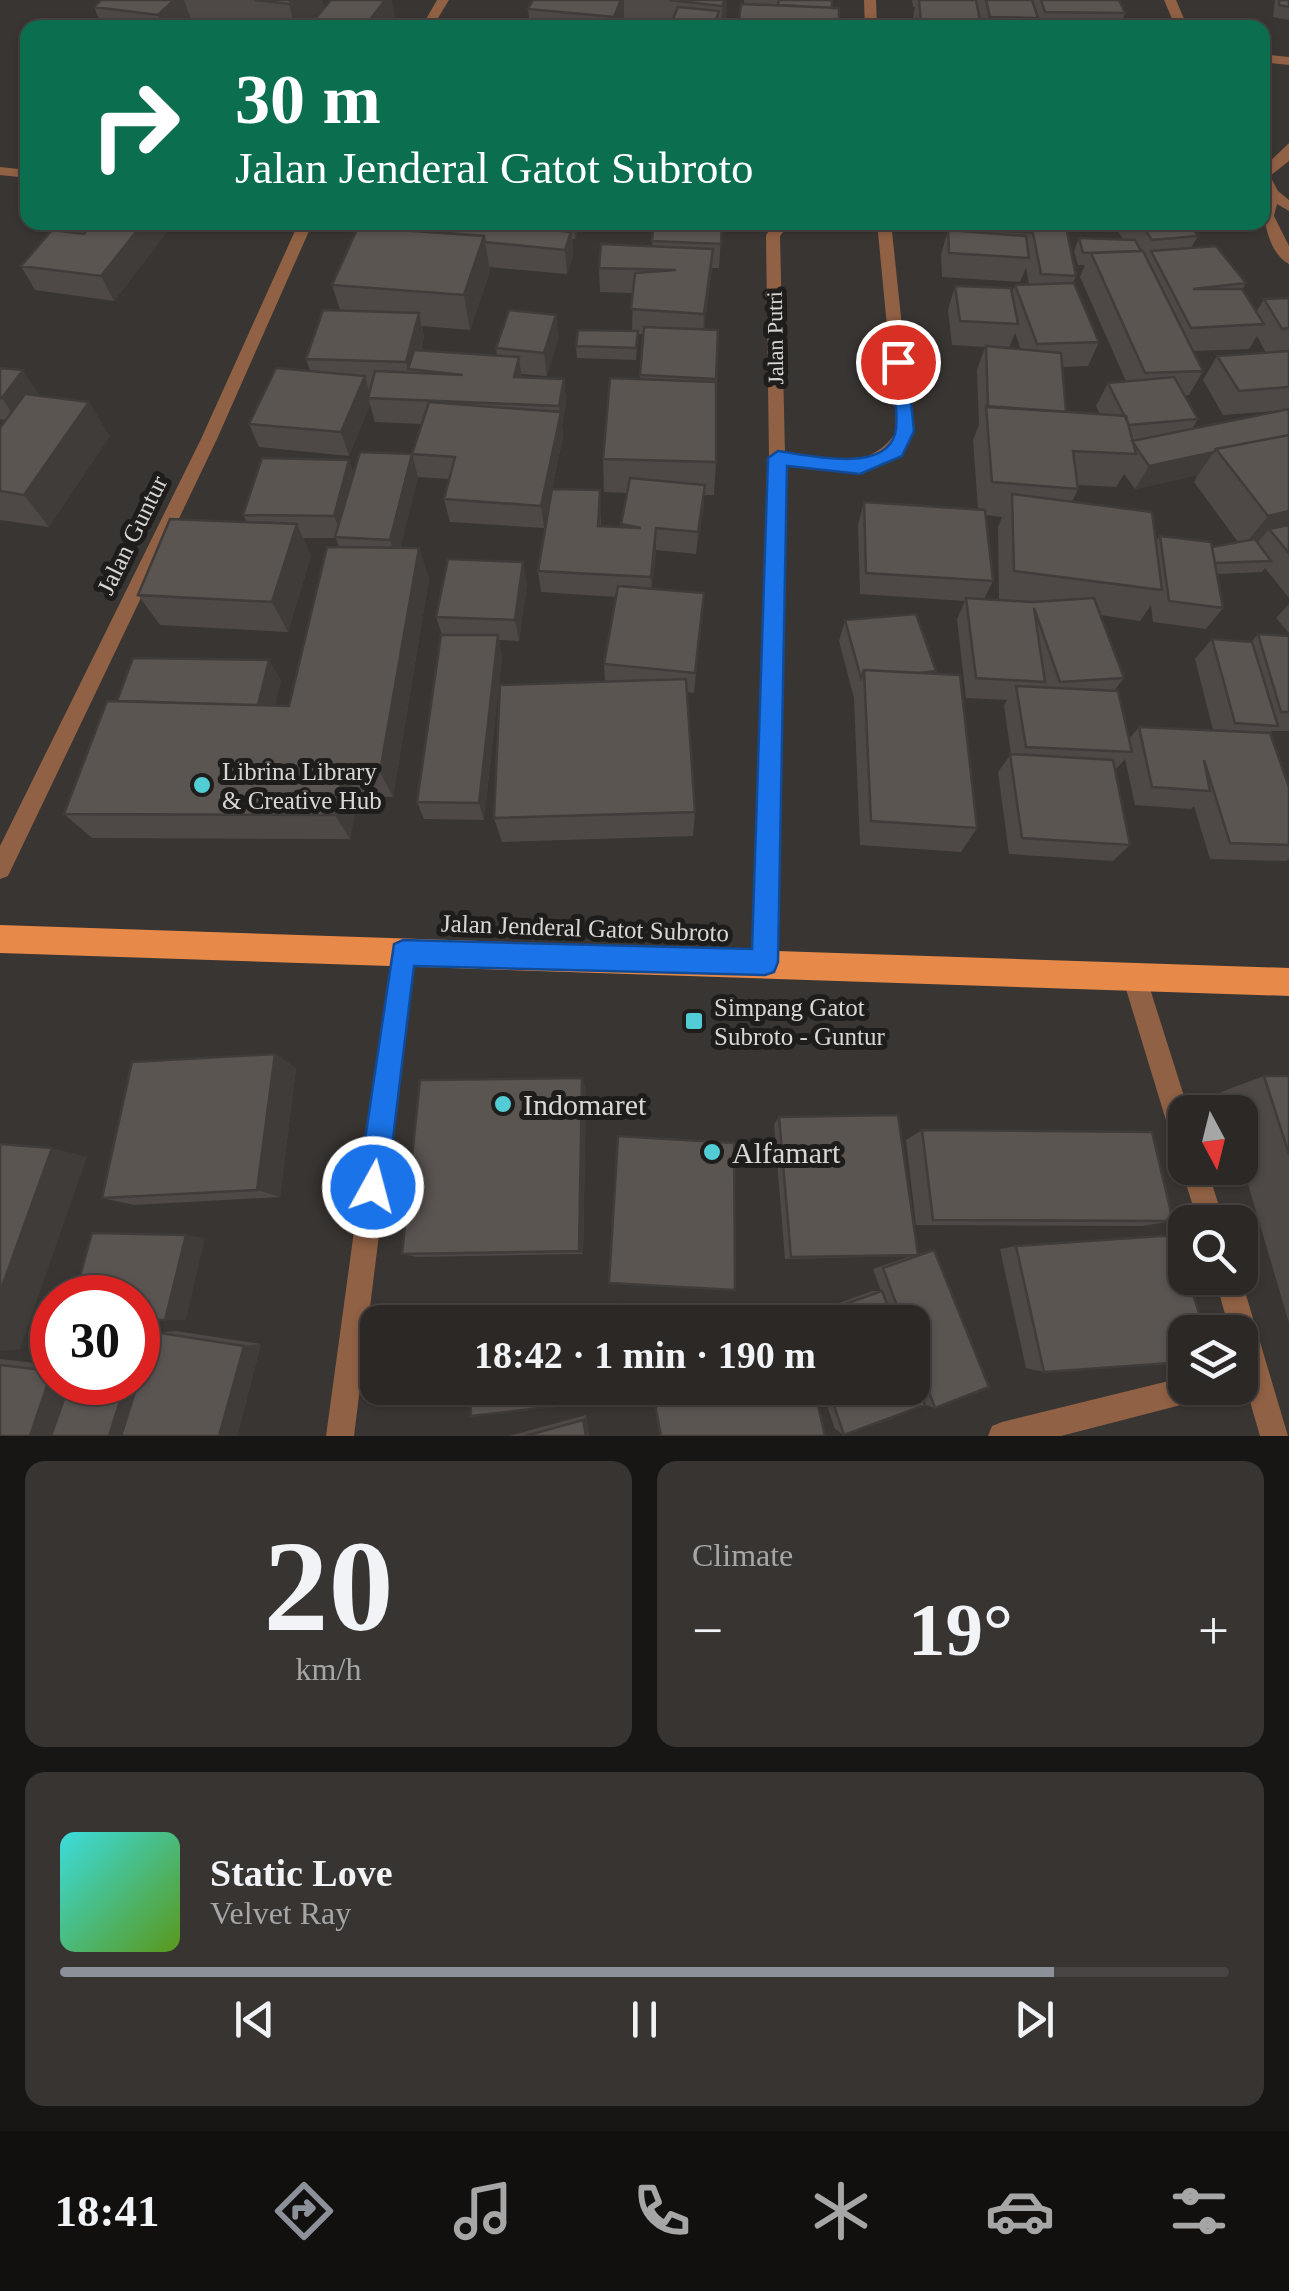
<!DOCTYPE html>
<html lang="en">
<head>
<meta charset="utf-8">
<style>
	:root { --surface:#2b2826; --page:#373432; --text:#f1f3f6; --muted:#a6a6a7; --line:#474443; --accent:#8c9099 }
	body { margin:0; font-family:"Times New Roman",serif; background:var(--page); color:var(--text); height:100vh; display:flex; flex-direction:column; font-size:38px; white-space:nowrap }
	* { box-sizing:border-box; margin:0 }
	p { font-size:32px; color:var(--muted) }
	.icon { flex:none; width:55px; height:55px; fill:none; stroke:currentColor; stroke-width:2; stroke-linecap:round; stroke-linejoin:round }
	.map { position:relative; height:1436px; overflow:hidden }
	.side { display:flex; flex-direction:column; gap:25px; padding:25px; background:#181615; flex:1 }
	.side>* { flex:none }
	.banner { position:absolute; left:20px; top:20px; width:1250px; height:210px; border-radius:20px; box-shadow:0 2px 8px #0004,0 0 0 2px var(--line); background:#0b6e4f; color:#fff; overflow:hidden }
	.needle { width:65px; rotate:173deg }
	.fabs { position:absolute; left:1168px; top:1095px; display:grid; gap:20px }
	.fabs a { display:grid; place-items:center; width:90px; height:90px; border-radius:20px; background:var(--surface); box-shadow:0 2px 8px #0004,0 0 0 2px var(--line); font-size:50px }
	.speed { position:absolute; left:30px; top:1275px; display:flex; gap:20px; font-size:50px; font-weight:700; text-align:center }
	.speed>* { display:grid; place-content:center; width:130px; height:130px; border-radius:50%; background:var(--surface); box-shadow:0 2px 8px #0004,0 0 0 2px var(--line); line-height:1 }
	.speed .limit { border:15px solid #d22; background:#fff; color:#111 }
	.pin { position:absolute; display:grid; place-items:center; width:85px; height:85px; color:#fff; margin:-42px; border:5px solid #fff; border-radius:50%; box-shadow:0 2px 10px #0007 }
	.me { position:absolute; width:110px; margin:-55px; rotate:7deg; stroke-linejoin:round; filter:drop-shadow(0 0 8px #0008) }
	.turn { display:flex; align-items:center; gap:35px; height:210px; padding:0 50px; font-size:45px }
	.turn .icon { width:130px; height:130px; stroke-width:2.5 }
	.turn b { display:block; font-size:70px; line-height:85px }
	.big { font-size:75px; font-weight:600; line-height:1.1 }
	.side .card { flex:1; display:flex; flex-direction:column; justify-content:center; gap:15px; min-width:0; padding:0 35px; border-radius:20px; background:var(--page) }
	.side .dial { align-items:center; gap:0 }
	.dial b { font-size:130px; line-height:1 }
	.song { display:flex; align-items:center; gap:30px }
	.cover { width:120px; height:120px; border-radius:15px; background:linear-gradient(135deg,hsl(180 70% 55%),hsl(90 70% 35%)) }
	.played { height:10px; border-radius:5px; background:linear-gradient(90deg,var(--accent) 85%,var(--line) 85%) }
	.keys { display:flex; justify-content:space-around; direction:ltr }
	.heat { display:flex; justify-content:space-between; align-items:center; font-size:55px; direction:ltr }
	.side .tiles { flex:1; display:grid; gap:25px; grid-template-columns:1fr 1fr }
	.card:last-child { grid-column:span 2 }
	.trip { position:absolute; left:360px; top:1305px; width:570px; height:100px; border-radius:20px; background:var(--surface); box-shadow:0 2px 8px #0004,0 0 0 2px var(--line); font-weight:600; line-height:100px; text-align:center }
	.dock { display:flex; height:160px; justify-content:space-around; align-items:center; background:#11100f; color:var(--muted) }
	.dock .icon { width:70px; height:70px }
	.dock .current { color:var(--accent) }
	.dock b { font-size:45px; color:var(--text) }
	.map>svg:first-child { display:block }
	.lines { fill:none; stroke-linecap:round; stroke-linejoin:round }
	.minor { fill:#906144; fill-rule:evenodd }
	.tertiary { fill:#906144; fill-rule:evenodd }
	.primary { fill:#e78949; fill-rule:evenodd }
	.wall { fill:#4e4947; fill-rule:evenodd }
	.shaded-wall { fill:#403c39 }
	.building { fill:#5b5552; stroke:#403c39; stroke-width:2.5 }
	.route { fill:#1a73e8; stroke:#114b97; stroke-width:2.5 }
	.poi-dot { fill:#52ccd5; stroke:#1f1d1b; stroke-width:4 }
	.labels { text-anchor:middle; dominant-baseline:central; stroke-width:10; stroke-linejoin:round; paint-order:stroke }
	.far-street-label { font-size:22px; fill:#d9d6d4; stroke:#1f1d1b }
	.street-label { font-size:25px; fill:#d9d6d4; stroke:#1f1d1b }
	.poi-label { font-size:25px; fill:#d9d6d4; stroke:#1f1d1b; text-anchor:start }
	.near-poi-label { font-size:30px; fill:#d9d6d4; stroke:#1f1d1b; text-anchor:start }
</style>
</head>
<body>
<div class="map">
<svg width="1289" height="1436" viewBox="0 0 1289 1436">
	<rect width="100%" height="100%" fill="#393532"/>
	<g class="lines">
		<path class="minor" d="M437,0H449L432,28H421Z
			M864,0H876L877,28H865Z
			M0,167L28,170V178L0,175Z
			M299,222H313L217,439L8,876L0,879V846L201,439Z
			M776,222H791L780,236L785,453C828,459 869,473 897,431L877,222H891L913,431C880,485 840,473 785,465L777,962L773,970L765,973L757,970L753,962L769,458L766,235Z
			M403,942L411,945L414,953L354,1436H326L392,953L395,945Z
			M1134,964L1142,968L1146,976L1189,1112H1185V1153L1176,1149L1172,1140L1122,976L1126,968Z
			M1185,1159V1168H1207L1224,1222H1198L1181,1168Z
			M1240,1274L1241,1278L1288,1436H1260L1240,1367V1332H1230L1215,1278H1240Z
			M1185,1377V1388H1212L1208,1398L1061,1436H988L992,1426L1002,1422Z"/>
		<path class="tertiary" d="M1164,0H1176L1188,28H1176Z
			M1262,54L1289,57V65L1262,62Z
			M1289,143V161L1270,176L1278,191L1289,200V211L1277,204L1274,216L1289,246V264C1261,249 1262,196 1262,169Z"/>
		<path class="primary" d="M0,925L1289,968V996L0,953Z"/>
	</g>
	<path class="wall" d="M101,0H322L324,7L307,28H208L193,26L190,17L179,28H103L94,7Z
		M533,0H727L726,18L722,28H669L671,24L624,19L620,28H505L530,26L528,9Z
		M744,0H832V8L744,4Z
		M912,0H1119L1125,13L1121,25L1122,28H914L913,17L915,7H913Z
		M1275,0H1289V20L1273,17Z
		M72,222H167L170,228L114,301L35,290L21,266L78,233Z
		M502,222H581L575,239H572L573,256L567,274L489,267L490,271L470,330L422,326L424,337L421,351L497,356L496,348L556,315L558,339L547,376L521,374V377L564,379L566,402L562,426L563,436L552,489L601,513V526L621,527L628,493L604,492L603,459L640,379L644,334H638L636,360L577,358L576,346L632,331L633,293L600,292L599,268L652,246L654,222H722L719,268H712L704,329L718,330L716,462L714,495H704L696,554L656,550L652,589L704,593L694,693L687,692L695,812L693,836L502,842L494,818L605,682L604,664L616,597L541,592L538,571L551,492L544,528L450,522L444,499L449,479L418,477L412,454L422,424L375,422L370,404L349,456L259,447L249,424L310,371L306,359L340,310L332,285L355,234L352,223L502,225Z
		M934,222H1188L1198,236L1191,248L1246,283L1242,290L1256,312L1264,299L1289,298V598L1265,568L1262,572L1217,574L1223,608L1206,629L1153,622L1151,605L1140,621L1101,615L1124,678L1114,691L1129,739L1139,727L1213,730L1195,659L1212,639L1251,642L1258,634L1289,636V731H1272L1270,733L1289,787V859L1286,861L1210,859L1194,806L1191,809L1135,805L1125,759L1115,770L1130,845L1113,861L1009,854L998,772L1011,754L1004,706L1007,700L966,698L957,619L965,601L860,594L858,525L864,502L978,509L973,440L979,425L977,370L985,347L952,345L948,310L955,286L1012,293L1015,285L1029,284L1026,268L1020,282L942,277L941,255L948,230L968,232L969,227L934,225ZM1119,224L1117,230L1123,239L1079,238L1074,251L1078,265H1085L1080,277L1126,381L1108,383L1096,406L1100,414L1066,412L1062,367L1088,366L1099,342L1073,283L1076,276L1065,225ZM1015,333L1021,350L1009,348ZM1257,336L1266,353L1217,356L1203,380L1223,415L1287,410L1192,429L1198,419L1184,395H1189L1203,371L1193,351L1249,349ZM1124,474L1135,489L1198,475L1194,482L1238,542L1212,547L1160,536L1156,541L1072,502L1078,489V485L1116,487ZM986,515L1002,517L998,527L999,600L984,599L993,581Z
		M0,368L39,394L38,396L110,436L49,527L0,520V428L6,420L0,419Z
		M412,454L418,477L400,548H419L429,579L393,797L358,796L350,839L92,838L64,814L117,701L281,680L275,705L289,706L339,547L336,538H303L311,556L288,632L160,625L138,595L247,522L243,515L349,460L354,474Z
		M527,584L519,641L499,640L502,656L484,820L424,819L417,802L442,635L436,617Z
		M1289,604V633L1276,618Z
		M845,620L936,671L934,674L977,828L961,852L860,845L854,698L839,641Z
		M275,1054L296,1068L280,1197L134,1205L102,1198Z
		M1264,1076H1289V1323L1240,1157V1112H1227L1221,1092Z
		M582,1078L586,1091L583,1254L417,1257L402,1254Z
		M779,1117L917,1254L934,1250L935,1408L924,1404L844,1435L835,1429L821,1388H912V1322H800L798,1318L872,1291H881L873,1269L911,1256L785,1259L774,1124Z
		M922,1130L1173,1221L1142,1226L916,1225L906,1140Z
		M1016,1246L1044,1372L1026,1368L1000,1249Z
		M788,1309H794L798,1322H732Z
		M138,1331L154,1333L176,1331L261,1344L237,1436H0V1359L52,1365V1382H138Z
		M586,1415L589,1436H509Z"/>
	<path class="shaded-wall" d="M174,0H184L190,17L179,28H163L158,15Z
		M292,0H322L324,7L307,28H295L289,4Z
		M385,0H392L395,17L387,28H364Z
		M621,0H624V19L620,28H614V17Z
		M725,0H727L726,18L721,28L722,6Z
		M144,222H167L170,228L114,301L101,276Z
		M574,222H581L575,239Z
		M571,232L573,256L567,274L565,250Z
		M484,236L490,271L470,330L464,295Z
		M713,249L711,273L703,338L704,314Z
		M419,313L424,337L416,370L408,369L412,386L406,362Z
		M556,315L558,339L547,376L544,353Z
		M519,357L522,381L514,377Z
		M23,370L39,394L18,422L2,398Z
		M365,376L371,398H368L370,404L349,456L341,432Z
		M564,379L566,402L562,426L563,436L544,528L541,506L560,415L559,406Z
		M89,402L110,436L49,527L24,495Z
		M1214,452L1198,475L1135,489L1149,466Z
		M412,454L418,477L397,562L390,540Z
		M349,460L357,483L343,539L334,516Z
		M705,485L704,508L696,554L698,532Z
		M600,490L601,513L599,548L598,526Z
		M1289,511V538L1269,529L1256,545L1242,548L1268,516Z
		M297,524L311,556L288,632L272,602Z
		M656,528V550L651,599V577Z
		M419,548L429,579L393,797L380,772Z
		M523,562L527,584L519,641L515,620Z
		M498,635L502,656L484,820L479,803Z
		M269,660L281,680L269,731L256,712Z
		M343,771L358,796L350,839L335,815Z
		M275,1054L296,1068L280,1197L257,1190Z
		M582,1078L586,1091L583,1254L579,1251Z
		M52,1148L87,1157L20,1349L0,1351V1292Z
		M186,1235L205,1238L186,1320H165Z
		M163,1334L132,1436H109L126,1382H138V1347L141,1336Z
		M261,1344L237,1436H219L244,1346Z
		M52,1371V1382H74L56,1436H30Z
		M586,1415L589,1436H586L583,1420Z"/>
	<path class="building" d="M101,0H174L158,15L94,7Z
		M255,0H292L289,4Z
		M331,0H385L364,28L309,26Z
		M533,0H621L614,17L528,9Z
		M669,0H725L722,6Z
		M779,0H832V8L778,5Z
		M919,0H976L981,26L921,23Z
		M986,0H1032L1038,18L990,17Z
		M1041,0H1119L1125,13L1045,12Z
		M1279,0H1289V7L1279,5Z
		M741,4L839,8V28H738Z
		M678,7L719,11L713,28H669Z
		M218,20L250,25L248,28H210Z
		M1034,22H1119L1122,28H1036Z
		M507,24L550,27L505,28Z
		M94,222H144L101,276L21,266L52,230L84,234Z
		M352,222H448L446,230Z
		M451,222H473L571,232L565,250L485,242L484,236L446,233Z
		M654,222H722L721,244L652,241Z
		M975,222H1065L1076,276L1041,274L1033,233L976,229Z
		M1140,222H1188L1198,236L1152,240Z
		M358,227L484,236L464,295L332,285Z
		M948,230L1026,236L1029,258L949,253Z
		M1079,238L1135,240L1141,251L1083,253Z
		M601,244L713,249L704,314L631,309L635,273L676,270L599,268Z
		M1216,246L1246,283L1193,289H1242L1264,324L1191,328L1151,251Z
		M1143,251L1203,371L1145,373L1091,253Z
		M1074,283L1099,342L1037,344L1015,285Z
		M955,286L1011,288L1018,324L960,321Z
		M1289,298V328L1282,329L1264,299Z
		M323,310L419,313L406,362L306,359Z
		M509,310L556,315L544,353L496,348Z
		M644,327L718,330L716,379L640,375Z
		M578,330L638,331L636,348L576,346Z
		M986,346L1061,353L1066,412L988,407Z
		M414,350L519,357L514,377L564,379L559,406L368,398L375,371L463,375L408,369Z
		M1289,351V387L1239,391L1217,356Z
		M0,368L23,370L2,398H0Z
		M276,368L365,376L341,432L249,424Z
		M1174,377L1198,419L1129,425L1108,383Z
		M610,378L716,382V462L603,459Z
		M25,394L89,402L24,495L0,491V428Z
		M429,402L561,412L541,506L444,499L455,457L412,454Z
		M986,406L1126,416L1136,454L1073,451L1078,489L992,482Z
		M1289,409V435L1216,449L1214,452L1149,466L1132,441Z
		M1289,435V511L1268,516L1216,449Z
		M360,452L412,454L390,540L335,537Z
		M262,458L349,460L334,516L243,515Z
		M630,478L705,485L698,532L656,528L651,577L538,571L552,489L600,490L598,526L641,528L621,524Z
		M1012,494L1152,512L1162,590L1014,571Z
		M864,502L985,510L993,581L866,573Z
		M170,519L297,524L272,602L138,595Z
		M1289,525V553L1269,529Z
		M1160,536L1211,542L1223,608L1169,601Z
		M1255,539L1271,561L1215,563L1212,547Z
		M327,547L419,548L380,772L343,771L335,815L64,814L107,701L289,706Z
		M448,559L523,562L515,620L436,617Z
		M618,586L704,593L695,673L604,664Z
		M966,598L1032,602L1094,598L1124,678L1060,682L1034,608L1045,682L976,678Z
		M916,614L936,671L919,673L864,670L861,678L845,620Z
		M1258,634L1289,636V712H1281Z
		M441,635H498L479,803L417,802Z
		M1212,639L1252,642L1278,726L1235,723Z
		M133,658L269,660L258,705L117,701Z
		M864,670L960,675L977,828L871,821Z
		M686,679L695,812L494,818L500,685Z
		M1016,686L1118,691L1132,752L1026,747Z
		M1139,727L1270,733L1289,787V845L1230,843L1204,760L1210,791L1152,787Z
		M1010,754L1113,760L1130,845L1022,838Z
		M275,1054L257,1190L102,1198L132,1062Z
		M1264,1076H1289V1154Z
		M582,1078L579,1251L402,1254L420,1080Z
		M898,1115L918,1255L791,1257L779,1117Z
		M922,1130L1152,1132L1173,1221L933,1220Z
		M618,1136L734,1143L735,1290L609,1283Z
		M0,1144L52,1148L0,1292Z
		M92,1233L186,1235L165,1320H138V1298H74Z
		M1176,1235L1185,1267V1278H1188L1205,1332H1185V1362L1044,1372L1016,1246Z
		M934,1250L989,1387L935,1408L912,1347V1322H903L883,1268Z
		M882,1291L894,1322H807L805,1318Z
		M619,1304L620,1322H470Z
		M794,1309L798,1322H740Z
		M154,1332L244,1346L219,1436H121Z
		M0,1365L52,1371L30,1436H0Z
		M912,1372L925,1405L844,1435L828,1388H912Z
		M70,1382H126L109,1436H51Z
		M470,1388H624L625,1398L471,1416Z
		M652,1388H814L825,1436H661Z
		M583,1420L586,1436H525Z"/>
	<path class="route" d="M898,356L907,362L914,431L902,456L860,474L787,466L778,962L774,972L765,975L414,966L387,1187L383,1198L373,1202L362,1198L358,1187L394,944L403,940L752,949L768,458L778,451C807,455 884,474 895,434C900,414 891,382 889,362Z"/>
	<g class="poi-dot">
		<circle cx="202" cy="785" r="10"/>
		<rect x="684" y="1011" width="20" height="20" rx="5"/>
		<circle cx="503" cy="1104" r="10"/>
		<circle cx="712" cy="1152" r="10"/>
	</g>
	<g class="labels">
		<g class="far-street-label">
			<text transform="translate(775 338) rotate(-91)">Jalan Putri</text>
		</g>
		<g class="street-label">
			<text transform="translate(132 535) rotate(-64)">Jalan Guntur</text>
			<text transform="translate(585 928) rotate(2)">Jalan Jenderal Gatot Subroto</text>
		</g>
		<g class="poi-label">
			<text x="222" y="771">Librina Library<tspan x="222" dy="29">&amp; Creative Hub</tspan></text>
			<text x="714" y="1007">Simpang Gatot<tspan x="714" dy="29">Subroto - Guntur</tspan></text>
		</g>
		<g class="near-poi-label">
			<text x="523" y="1104">Indomaret</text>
			<text x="732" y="1152">Alfamart</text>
		</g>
	</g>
</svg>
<div class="fabs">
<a><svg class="needle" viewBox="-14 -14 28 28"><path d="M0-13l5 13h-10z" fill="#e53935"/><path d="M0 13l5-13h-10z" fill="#a6a6a7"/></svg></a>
<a><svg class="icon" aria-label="search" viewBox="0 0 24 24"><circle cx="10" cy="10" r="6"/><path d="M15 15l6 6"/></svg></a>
<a><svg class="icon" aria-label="layers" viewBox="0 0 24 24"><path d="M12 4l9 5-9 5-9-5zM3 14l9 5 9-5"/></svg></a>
</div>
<div class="speed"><div class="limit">30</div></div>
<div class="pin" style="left:898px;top:362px;background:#d93025"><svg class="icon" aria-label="arrive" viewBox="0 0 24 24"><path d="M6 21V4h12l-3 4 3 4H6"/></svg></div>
<svg class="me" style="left:373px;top:1187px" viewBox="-20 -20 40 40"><circle r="17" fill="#1a73e8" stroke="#fff" stroke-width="3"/><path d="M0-11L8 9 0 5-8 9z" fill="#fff"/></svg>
<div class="trip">18:42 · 1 min · 190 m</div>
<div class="banner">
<div class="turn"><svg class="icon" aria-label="right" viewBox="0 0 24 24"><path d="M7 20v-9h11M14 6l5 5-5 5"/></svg><div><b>30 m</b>Jalan Jenderal Gatot Subroto</div></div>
</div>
</div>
<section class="side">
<div class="tiles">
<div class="card dial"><b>20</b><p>km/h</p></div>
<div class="card"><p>Climate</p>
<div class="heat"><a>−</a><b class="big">19°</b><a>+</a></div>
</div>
<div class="card">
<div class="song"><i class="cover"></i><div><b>Static Love</b><p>Velvet Ray</p></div></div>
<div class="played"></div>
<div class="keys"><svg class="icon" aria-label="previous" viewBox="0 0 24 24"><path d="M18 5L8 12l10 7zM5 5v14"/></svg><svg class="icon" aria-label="pause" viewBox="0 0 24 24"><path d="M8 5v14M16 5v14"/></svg><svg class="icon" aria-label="next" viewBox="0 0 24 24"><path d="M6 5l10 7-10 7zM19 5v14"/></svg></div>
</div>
</div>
</section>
<nav class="dock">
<b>18:41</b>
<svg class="icon current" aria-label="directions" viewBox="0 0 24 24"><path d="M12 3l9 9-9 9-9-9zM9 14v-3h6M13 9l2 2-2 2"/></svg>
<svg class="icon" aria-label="music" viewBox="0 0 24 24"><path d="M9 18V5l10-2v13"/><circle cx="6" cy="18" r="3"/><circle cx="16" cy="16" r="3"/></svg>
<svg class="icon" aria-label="phone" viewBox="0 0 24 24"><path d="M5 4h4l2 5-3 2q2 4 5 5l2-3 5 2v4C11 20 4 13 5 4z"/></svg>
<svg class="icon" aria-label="climate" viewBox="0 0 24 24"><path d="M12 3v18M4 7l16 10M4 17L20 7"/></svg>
<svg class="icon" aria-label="car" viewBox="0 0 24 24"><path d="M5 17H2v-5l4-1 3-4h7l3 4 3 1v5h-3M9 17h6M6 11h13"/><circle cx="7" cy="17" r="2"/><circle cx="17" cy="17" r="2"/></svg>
<svg class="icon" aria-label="filters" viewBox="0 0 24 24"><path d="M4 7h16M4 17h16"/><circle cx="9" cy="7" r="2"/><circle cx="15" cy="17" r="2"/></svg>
</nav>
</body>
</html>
